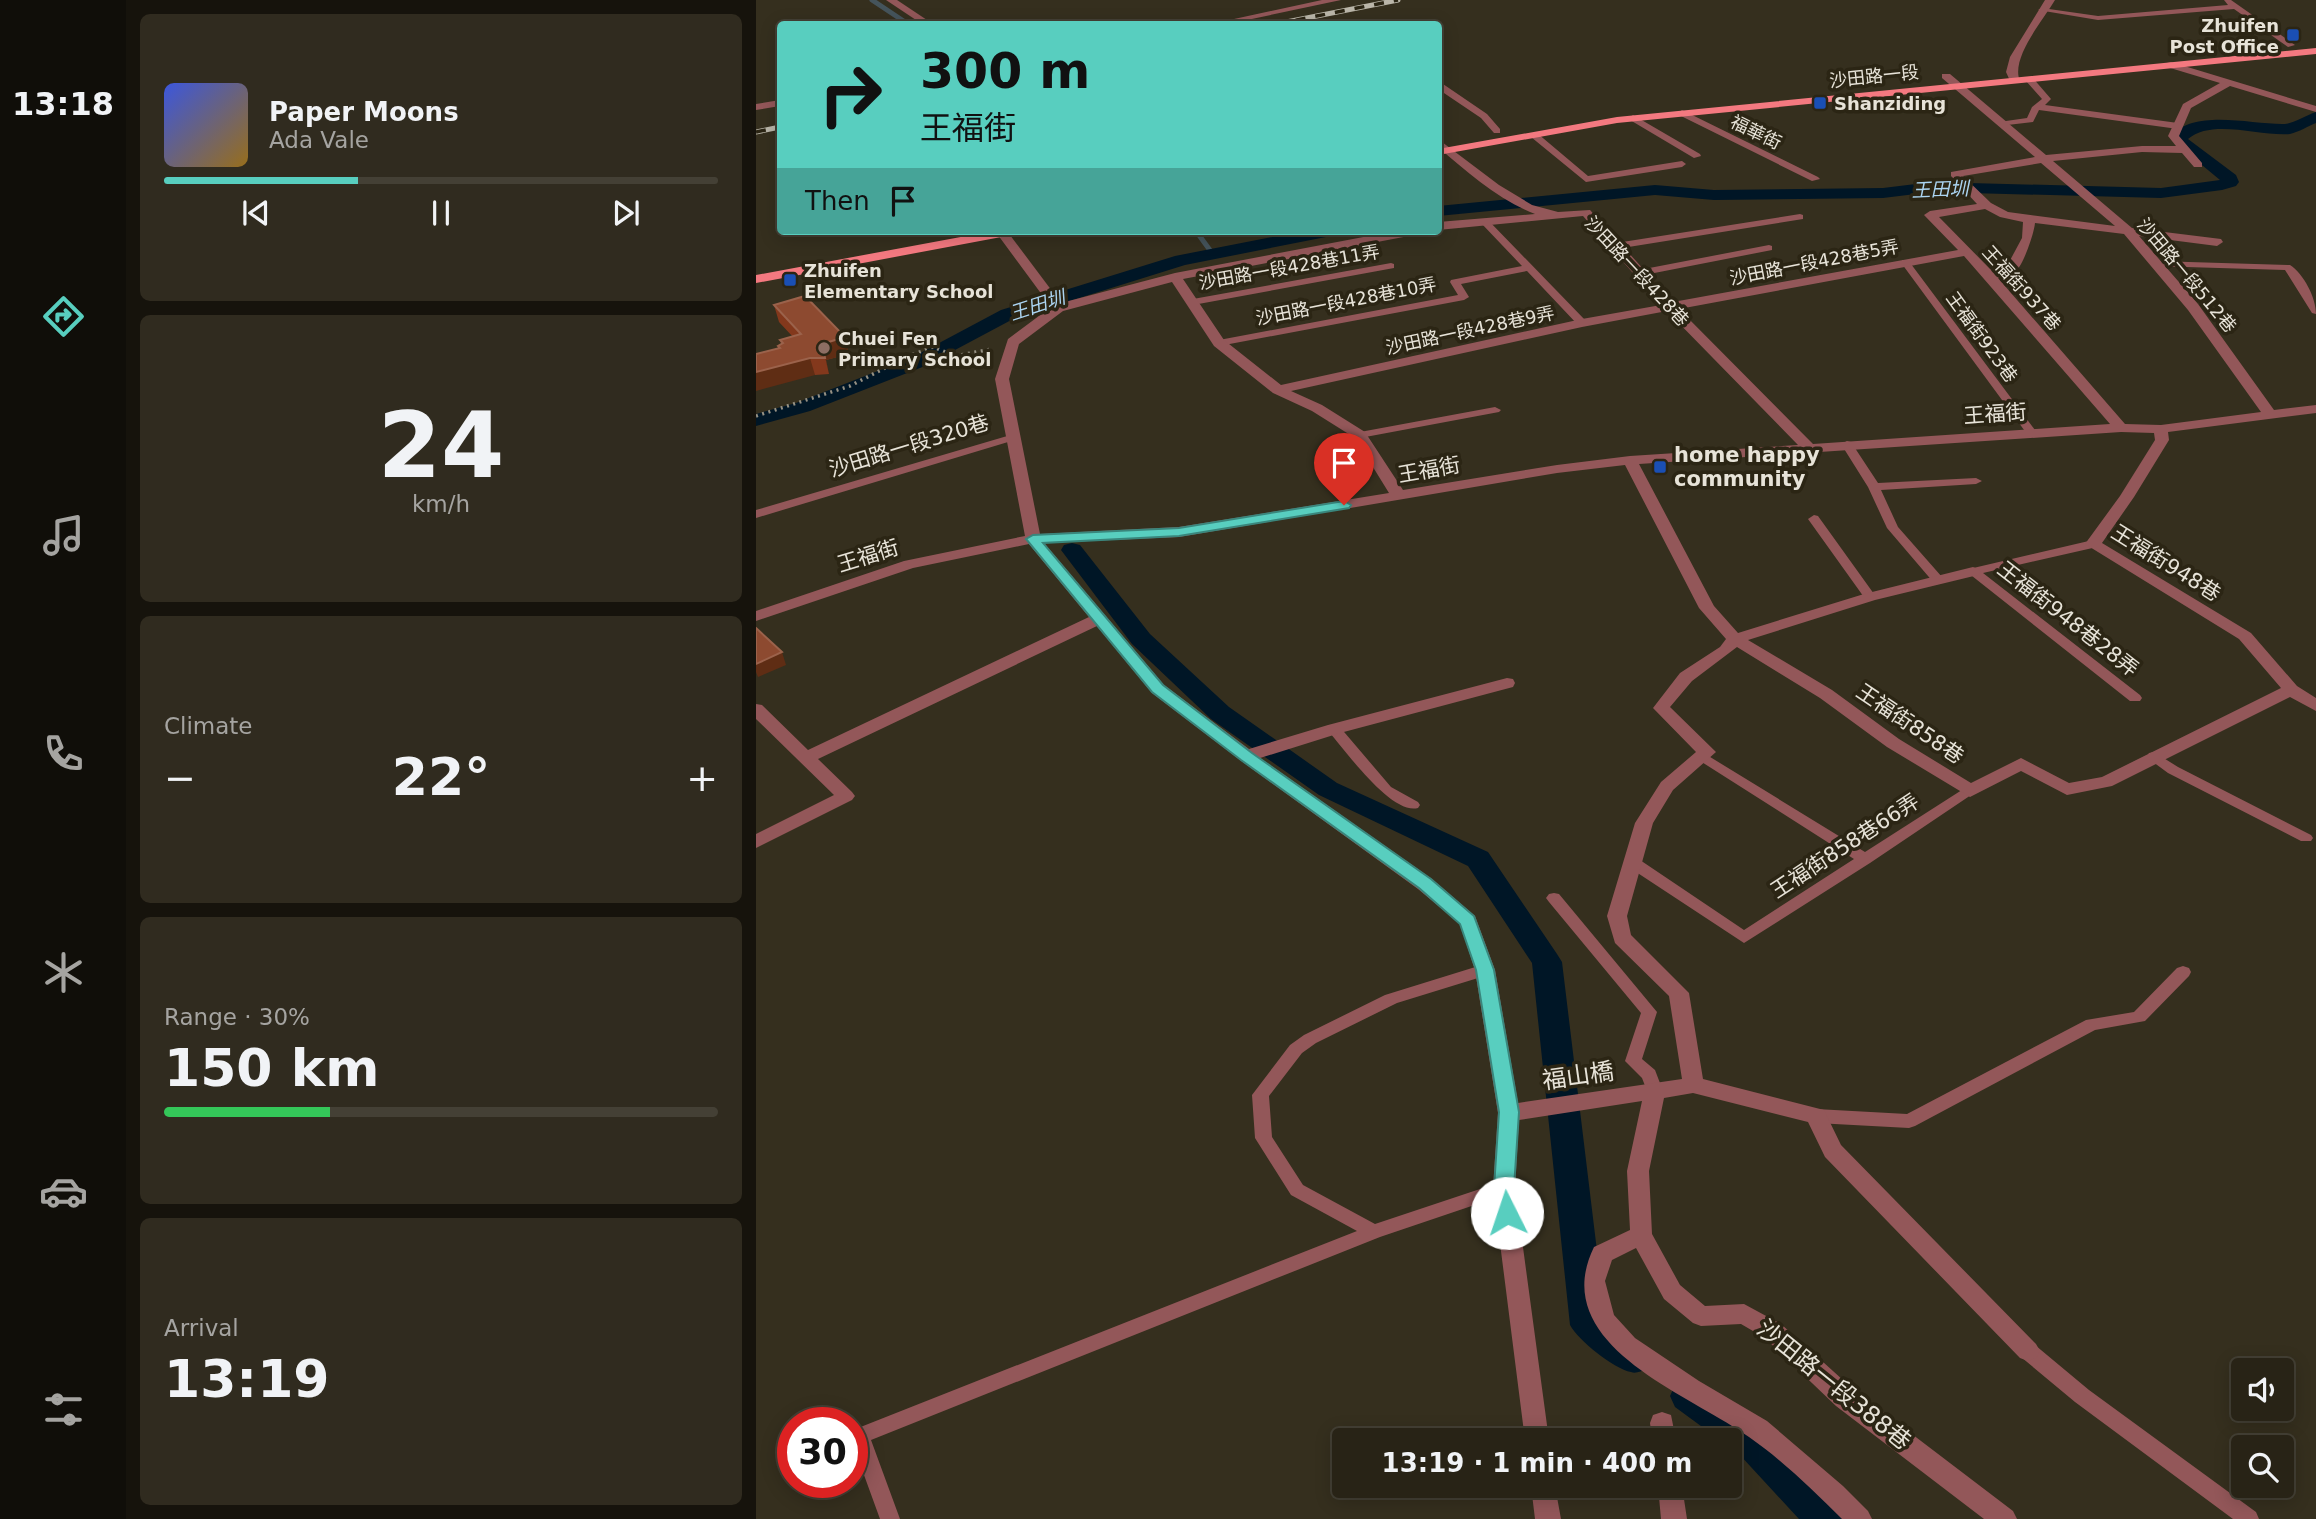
<!DOCTYPE html>
<html lang="en">
<head>
<meta charset="utf-8">
<style>
	:root { --surface:#282316; --page:#302b1f; --text:#f1f3f6; --muted:#a5a4a1; --line:#444035; --accent:#58cebf }
	body { margin:0; font-family:"DejaVu Sans","Noto Sans TC",sans-serif; background:var(--page); color:var(--text); height:100vh; display:flex; flex-direction:column; font-size:26px; white-space:nowrap }
	* { box-sizing:border-box; margin:0 }
	p { font-size:23px; color:var(--muted) }
	.icon { flex:none; width:38px; height:38px; fill:none; stroke:currentColor; stroke-width:2; stroke-linecap:round; stroke-linejoin:round }
	.map { position:relative; flex:1; overflow:hidden }
	.details { display:flex; flex-direction:column; gap:14px; padding:14px; background:#16130c; width:630px }
	.details>* { flex:none }
	.hud { position:absolute; left:21px; top:21px; width:665px; height:214px; border-radius:7px; box-shadow:0 4px 18px #0003,0 0 0 2px var(--line); background:#58cebf; color:#111; overflow:hidden }
	.buttons { position:absolute; left:1475px; top:1358px; display:grid; gap:14px }
	.buttons a { display:grid; place-items:center; width:63px; height:63px; border-radius:7px; background:var(--surface); box-shadow:0 4px 18px #0003,0 0 0 2px var(--line); font-size:35px }
	.speed { position:absolute; left:21px; top:1407px; display:flex; gap:14px; font-size:35px; font-weight:700; text-align:center }
	.speed>* { display:grid; place-content:center; width:91px; height:91px; border-radius:50%; background:var(--surface); box-shadow:0 4px 18px #0003,0 0 0 2px var(--line); line-height:1 }
	.speed .limit { border:10px solid #d22; background:#fff; color:#111 }
	.pin { position:absolute; display:grid; place-items:center; width:60px; height:60px; color:#fff; margin:-72px -30px; border-radius:50% 50% 50% 0; rotate:-45deg; box-shadow:0 0 7px #0007 }
	.pin .icon { rotate:45deg }
	.me { position:absolute; width:77px; margin:-38px; rotate:356deg; stroke-linejoin:round; filter:drop-shadow(0 0 5px #0008) }
	.turn { display:flex; align-items:center; gap:24px; height:147px; padding:0 28px; font-size:32px }
	.turn .icon { width:91px; height:91px; stroke-width:2.5 }
	.turn b { display:block; font-size:49px; line-height:60px }
	.then { display:flex; align-items:center; height:66px; padding:0 28px; background:#0003; gap:14px; font-size:26px }
	.big { font-size:52px; font-weight:700; line-height:1.1 }
	.details .widget { flex:1; display:flex; flex-direction:column; justify-content:center; gap:10px; min-width:0; padding:0 24px; border-radius:10px; background:var(--page) }
	.details .dial { align-items:center; gap:0 }
	.dial b { font-size:91px; line-height:1 }
	.song { display:flex; align-items:center; gap:21px }
	.cover { width:84px; height:84px; border-radius:10px; background:linear-gradient(135deg,hsl(230 70% 55%),hsl(40 70% 35%)) }
	.played { height:7px; border-radius:4px; background:linear-gradient(90deg,var(--accent) 35%,var(--line) 35%) }
	.keys { display:flex; justify-content:space-around; direction:ltr }
	.heat { display:flex; justify-content:space-between; align-items:center; font-size:38px; direction:ltr }
	.charge { height:10px; border-radius:5px; background:linear-gradient(90deg,#34c759 30%,var(--line) 0) }
	.trip { position:absolute; left:576px; top:1428px; width:410px; height:70px; border-radius:7px; background:var(--surface); box-shadow:0 4px 18px #0003,0 0 0 2px var(--line); font-weight:700; line-height:70px; text-align:center }
	main { display:flex; flex:1; min-height:0 }
	.menu { display:flex; flex-direction:column; width:126px; justify-content:space-around; align-items:center; background:#100e09; color:var(--muted) }
	.menu .icon { width:49px; height:49px }
	.menu .selected { color:var(--accent) }
	.menu b { font-size:32px; color:var(--text) }
	.map>svg:first-child { display:block }
	.lines { fill:none; stroke-linecap:round; stroke-linejoin:round }
	.stream-far1 { stroke:#45545b; stroke-width:5 }
	.stream { stroke:#45545b; stroke-width:6 }
	.canal { fill:#001626; fill-rule:evenodd }
	.path { stroke:#969184; stroke-width:3.5; stroke-dasharray:2 4.5; stroke-linecap:butt }
	.service { fill:#935759; fill-rule:evenodd }
	.minor { fill:#935759; fill-rule:evenodd }
	.primary { fill:#f47980; fill-rule:evenodd }
	.rail-casing { stroke:#bab6a9; stroke-width:5 }
	.rail { stroke:#2b2514; stroke-width:3.5; stroke-dasharray:10; stroke-linecap:butt }
	.wall { fill:#83381c }
	.shaded-wall { fill:#5f2d14 }
	.building { fill:#8d4a30; stroke:#9b624b; stroke-width:2 }
	.route { fill:#58cebf; stroke:#39867c; stroke-width:2 }
	.transit-dot { fill:#1a4fb4; stroke:#2b2514; stroke-width:2.5 }
	.education-dot { fill:#8d6e63; stroke:#2b2514; stroke-width:2.5 }
	.labels { text-anchor:middle; dominant-baseline:central; stroke-width:7; stroke-linejoin:round; paint-order:stroke }
	.far-poi-label { font-size:18px; font-weight:bold; fill:#e7e3d8; stroke:#2b2514; text-anchor:start }
	.far-street-label { font-size:18px; fill:#e7e3d8; stroke:#2b2514 }
	.far-water-label { font-size:19px; font-style:italic; fill:#abd4f1; stroke:#2b2514 }
	.street-label { font-size:21px; fill:#e7e3d8; stroke:#2b2514 }
	.poi-label { font-size:21px; font-weight:bold; fill:#e7e3d8; stroke:#2b2514; text-anchor:start }
	.near-street-label { font-size:24px; fill:#e7e3d8; stroke:#2b2514 }
</style>
</head>
<body>
<main>
<nav class="menu">
<b>13:18</b>
<svg class="icon selected" aria-label="directions" viewBox="0 0 24 24"><path d="M12 3l9 9-9 9-9-9zM9 14v-3h6M13 9l2 2-2 2"/></svg>
<svg class="icon" aria-label="music" viewBox="0 0 24 24"><path d="M9 18V5l10-2v13"/><circle cx="6" cy="18" r="3"/><circle cx="16" cy="16" r="3"/></svg>
<svg class="icon" aria-label="phone" viewBox="0 0 24 24"><path d="M5 4h4l2 5-3 2q2 4 5 5l2-3 5 2v4C11 20 4 13 5 4z"/></svg>
<svg class="icon" aria-label="climate" viewBox="0 0 24 24"><path d="M12 3v18M4 7l16 10M4 17L20 7"/></svg>
<svg class="icon" aria-label="car" viewBox="0 0 24 24"><path d="M5 17H2v-5l4-1 3-4h7l3 4 3 1v5h-3M9 17h6M6 11h13"/><circle cx="7" cy="17" r="2"/><circle cx="17" cy="17" r="2"/></svg>
<svg class="icon" aria-label="filters" viewBox="0 0 24 24"><path d="M4 7h16M4 17h16"/><circle cx="9" cy="7" r="2"/><circle cx="15" cy="17" r="2"/></svg>
</nav>
<section class="details">
<div class="widget">
<div class="song"><i class="cover"></i><div><b>Paper Moons</b><p>Ada Vale</p></div></div>
<div class="played"></div>
<div class="keys"><svg class="icon" aria-label="previous" viewBox="0 0 24 24"><path d="M18 5L8 12l10 7zM5 5v14"/></svg><svg class="icon" aria-label="pause" viewBox="0 0 24 24"><path d="M8 5v14M16 5v14"/></svg><svg class="icon" aria-label="next" viewBox="0 0 24 24"><path d="M6 5l10 7-10 7zM19 5v14"/></svg></div>
</div>
<div class="widget dial"><b>24</b><p>km/h</p></div>
<div class="widget"><p>Climate</p>
<div class="heat"><a>−</a><b class="big">22°</b><a>+</a></div>
</div>
<div class="widget"><p>Range · 30%</p><b class="big">150 km</b><div class="charge"></div></div>
<div class="widget"><p>Arrival</p><b class="big">13:19</b></div>
</section>
<div class="map">
<svg width="1560" height="1519" viewBox="0 0 1560 1519">
	<rect width="100%" height="100%" fill="#352f1e"/>
	<g class="lines">
		<path class="stream-far1" d="M116,0L152,24
			M440,231L456,253"/>
		<path class="stream" d="M454,252L456,254"/>
		<path class="canal" d="M1560,112V123C1552,126 1543,132 1534,134C1506,137 1456,118 1432,139L1480,175L1483,182L1480,186L1466,190L1405,198L1176,192L1127,198L958,200L899,195L682,216V206L899,185L958,190L1127,188L1176,182L1405,188L1464,180L1417,141L1415,136C1439,108 1497,125 1529,124C1539,123 1550,115 1560,112Z
			M547,231H584L575,236L429,265L259,318L169,366L54,411L0,426V414L40,403L155,358L245,310L419,256Z
			M316,543L324,545L394,634L473,707L581,783L732,852L801,954L806,962L849,1317L891,1347L896,1358L891,1369C885,1371 880,1374 875,1372C858,1369 822,1340 814,1325L776,963L712,866L563,795L455,719L376,644L305,550L308,545Z
			M932,1380C988,1400 1041,1464 1082,1506L1087,1519H1043L983,1454L973,1447V1440H964L919,1407L914,1396L919,1385Z"/>
		<path class="path" d="M0,416L94,386L150,357L177,347L199,356L236,349"/>
		<path class="service" d="M1468,0H1475L1539,45L1532,47L1478,9L1342,20L1282,10L1286,8L1342,16L1472,5Z
			M1270,77H1276L1295,99L1289,105L1422,123L1426,126L1422,129L1283,110L1277,122L1243,126V122L1271,118L1276,107L1286,99L1270,81Z
			M682,84H687L731,114L744,129V133H738L725,118L682,89Z
			M926,110L1062,177L1064,179L1056,181L923,115L922,113Z
			M877,115L944,154L945,156L938,158L874,120L873,118Z
			M775,133H781L832,176L926,161L930,164L926,167L830,182L775,137Z
			M1044,214L1047,215V219L860,249L855,246L860,243Z
			M725,219H731L830,321V325H822L771,271L705,284L713,297L708,300L463,346L458,343L463,340L702,295L694,282L695,280L766,266L725,223Z
			M1013,245L1016,246V250L883,276L878,273L883,270Z
			M1146,260H1152L1279,430V434H1271L1146,264Z
			M1400,261L1534,265C1548,274 1560,298 1560,314L1556,313L1529,270L1397,266V262Z
			M635,263L638,264V268L437,305L432,302L437,299Z
			M739,407L745,410L743,412L604,438L598,435L604,432Z
			M258,434L262,435V439L0,518V510Z
			M1091,441L1095,442L1122,483L1220,478L1226,481L1220,484L1125,490L1142,527L1186,577L1188,580L1186,583H1178L1131,528L1112,487L1085,444Z
			M1058,515L1062,516L1118,594L1120,597L1118,600H1110L1052,519Z
			M1337,540L1341,541L1343,544L1341,547L1227,573L1384,695L1386,698L1384,701H1374L1211,572L1213,569Z
			M578,725L583,726L635,787L662,802L664,805L662,808C635,815 590,751 573,732L571,729Z
			M946,752L1109,852L1209,788L1214,786L1221,791L1114,863L988,943L871,866L869,862L871,858H881L988,930L1098,859L941,759L939,756L941,753Z
			M1398,752L1422,767L1555,835L1557,838L1555,841H1545L1412,773L1393,759L1391,756L1393,753Z
			M798,893L803,894L901,1012L886,1059L899,1070L907,1091L905,1096L899,1097L893,1096L886,1078L869,1061L885,1013L793,902L790,898L793,894Z
			M729,964L735,966L737,970L735,974L641,1003L560,1043L546,1053L513,1096L516,1137L547,1185L619,1224L748,1181L754,1183L757,1188L754,1193L624,1237L115,1440L144,1519H124L96,1442L97,1430L601,1231L535,1195L499,1138L496,1095L534,1045L548,1035L629,995Z
			M1427,966L1433,968L1435,972L1433,976L1389,1021L1339,1030L1159,1126L1153,1128L1060,1123L1054,1121L1051,1116L1054,1111L1060,1109L1151,1114L1330,1020L1378,1012L1421,968Z
			M1272,1343L1279,1345L1333,1390L1500,1512L1503,1519H1477L1319,1402L1265,1357L1263,1351L1265,1345Z"/>
		<path class="minor" d="M130,0H141L177,24H166Z
			M566,0H585L472,24H455Z
			M1289,0H1299C1287,20 1254,59 1264,81L1255,83L1250,72L1254,57Z
			M1415,62L1560,106V112L1474,86L1435,108L1423,136L1446,163V167H1438L1426,153L1386,152L1297,161L1376,228L1465,239L1467,242L1461,246L1383,236L1442,304L1518,410L1560,405V413L1412,432L1413,440L1378,497L1346,543L1495,633L1541,686L1560,698V711L1534,697L1356,786L1311,795L1265,771L1214,797L1131,747L1064,698L981,647L936,681L914,707L960,752L917,790L897,823L871,916L875,935L933,993L947,1079L1068,1110L1085,1145L1280,1344L1284,1351L1280,1358L1272,1361L1264,1358L1069,1157L1052,1122L937,1093L908,1098L893,1171L896,1234L924,1285L949,1306L988,1304L1025,1324L1098,1390L1257,1511L1261,1519H1228L1080,1406L1009,1338L985,1324L945,1326L937,1323L908,1299L880,1248L856,1260L849,1281L858,1315L879,1338L943,1381L1011,1421L1087,1486L1112,1511L1116,1519H1086C1057,1490 1026,1460 993,1437C933,1394 790,1345 838,1247L874,1230L871,1171L886,1101L763,1120L759,1188L793,1440H769L737,1188L742,1113L719,970L704,924L662,889L484,760L396,693L341,626L62,759L96,792L99,796L96,800L0,848V834L78,795L0,719V704L6,705L52,750L333,617L273,544L157,568L0,621V611L148,561L269,536L239,379L252,339L295,307L239,231H251L305,303L419,273L639,231H664L658,235L427,279L468,340L525,385L826,319L905,305L827,216L682,230V222L779,214C743,200 712,173 682,147V139L743,185L776,205L802,212L834,210L917,302L1202,250L1168,215L1174,211L1221,204L1195,176V172L1279,157L1186,78V74H1194L1290,155L1386,146H1420L1412,136L1427,104L1464,83L1411,67V63ZM1285,163L1359,226L1252,212L1235,203L1207,176ZM1229,209L1244,217L1267,222L1266,238L1251,266L1236,271L1183,217ZM1279,223L1368,234L1432,310L1505,412L1405,425L1369,424L1242,278C1248,276 1254,275 1259,272C1267,266 1278,234 1279,223ZM1208,256L1354,424L1057,444L923,309ZM416,282L458,346L517,393L556,411L599,438L633,493L423,527L284,534L253,379L263,344L307,311ZM911,311L1042,445L874,456L801,465L647,490L609,432L566,405L535,391L826,327ZM1365,432L1398,433L1399,440L1364,496L1329,544L1483,639L1525,688L1346,777L1313,783L1265,758L1215,783L1143,739L1076,690L992,640L1119,600L1222,575L1225,572L1222,569L1217,567L1108,594L982,633L958,606L883,464ZM869,465L943,608L970,639L964,647L924,673L897,708L940,752L905,782L879,823L851,916L859,943L913,996L926,1079L762,1103L739,970L719,916L676,879L504,758L584,733L757,687L759,683L757,679L751,678L572,725L493,749L408,685L288,543L423,537L801,473Z
			M24,100V106L0,110V104Z
			M906,1412L915,1415L920,1440H896L894,1423L897,1415Z
			M775,1486H799L805,1519H779Z
			M902,1486H926L931,1519H905Z"/>
		<path class="primary" d="M1560,48V54L861,123L682,155V149L861,117Z
			M237,231H262L256,235L0,283V275Z"/>
		<g class="rail-casing">
			<path id="rail" d="M520,24L642,0
				M0,132L24,127"/>
		</g>
		<use href="#rail" class="rail"/>
	</g>
	<path class="wall" d="M18,305L89,337L93,354L70,360L73,374L59,375L23,348L22,346L25,344L24,340L37,337L23,322Z"/>
	<path class="shaded-wall" d="M89,337L93,354L70,360L73,374L66,344Z
		M54,358L59,375L0,391V372Z
		M26,652L30,665L2,677L0,672V664Z"/>
	<path class="building" d="M49,296L89,337L66,344L69,358H54L0,372V354L24,348L22,346L27,343L24,340L45,334L18,305Z
		M0,628L26,652L0,664Z"/>
	<path class="route" d="M588,501L595,505L593,508L423,536L287,543L407,685L496,753L675,879L718,916L738,970L763,1112L758,1188L762,1213L759,1219L751,1222L744,1219L738,1188L743,1112L720,970L704,924L663,888L485,760L396,692L270,539L277,535L423,528Z"/>
	<g class="transit-dot">
		<rect x="1530" y="28" width="14" height="14" rx="3.5"/>
		<rect x="1057" y="96" width="14" height="14" rx="3.5"/>
		<rect x="27" y="273" width="14" height="14" rx="3.5"/>
		<rect x="897" y="460" width="14" height="14" rx="3.5"/>
	</g>
	<circle class="education-dot" cx="68" cy="348" r="7"/>
	<g class="labels">
		<g class="far-poi-label">
			<text x="1523" y="25" text-anchor="end">Zhuifen<tspan x="1523" dy="21">Post Office</tspan></text>
			<text x="1078" y="103">Shanziding</text>
			<text x="48" y="270">Zhuifen<tspan x="48" dy="21">Elementary School</tspan></text>
			<text x="82" y="338">Chuei Fen<tspan x="82" dy="21">Primary School</tspan></text>
		</g>
		<g class="far-street-label">
			<text transform="translate(1118 76) rotate(-6)">沙田路一段</text>
			<text transform="translate(1000 132) rotate(26)">福華街</text>
			<text transform="translate(1058 262) rotate(-11)">沙田路一段428巷5弄</text>
			<text transform="translate(533 267) rotate(-10)">沙田路一段428巷11弄</text>
			<text transform="translate(881 271) rotate(47)">沙田路一段428巷</text>
			<text transform="translate(1431 275) rotate(50)">沙田路一段512巷</text>
			<text transform="translate(1266 288) rotate(48)">王福街937巷</text>
			<text transform="translate(590 301) rotate(-11)">沙田路一段428巷10弄</text>
			<text transform="translate(714 330) rotate(-12)">沙田路一段428巷9弄</text>
			<text transform="translate(1226 337) rotate(54)">王福街923巷</text>
		</g>
		<g class="far-water-label">
			<text transform="translate(1184 189) rotate(-2)">王田圳</text>
			<text transform="translate(281 305) rotate(-18)">王田圳</text>
		</g>
		<g class="street-label">
			<text transform="translate(1239 414) rotate(-4)">王福街</text>
			<text transform="translate(153 446) rotate(-17)">沙田路一段320巷</text>
			<text transform="translate(673 470) rotate(-10)">王福街</text>
			<text transform="translate(112 556) rotate(-17)">王福街</text>
			<text transform="translate(1410 563) rotate(32)">王福街948巷</text>
			<text transform="translate(1312 619) rotate(38)">王福街948巷28弄</text>
			<text transform="translate(1154 724) rotate(34)">王福街858巷</text>
			<text transform="translate(1089 846) rotate(-33)">王福街858巷66弄</text>
		</g>
		<g class="poi-label">
			<text x="918" y="455">home happy<tspan x="918" dy="24">community</tspan></text>
		</g>
		<g class="near-street-label">
			<text transform="translate(822 1076) rotate(-8)">福山橋</text>
			<text transform="translate(1078 1385) rotate(39)">沙田路一段388巷</text>
		</g>
	</g>
</svg>
<div class="buttons">
<a><svg class="icon" aria-label="sound" viewBox="0 0 24 24"><path d="M4 9h4l5-4v14l-5-4H4zM17 9q2 3 0 6"/></svg></a>
<a><svg class="icon" aria-label="search" viewBox="0 0 24 24"><circle cx="10" cy="10" r="6"/><path d="M15 15l6 6"/></svg></a>
</div>
<div class="speed"><div class="limit">30</div></div>
<div class="pin" style="left:588px;top:505px;background:#d93025"><svg class="icon" aria-label="arrive" viewBox="0 0 24 24"><path d="M6 21V4h12l-3 4 3 4H6"/></svg></div>
<svg class="me" style="left:751px;top:1213px" viewBox="-20 -20 40 40"><circle r="19" fill="#fff"/><path d="M0-13L10 11 0 6-10 11z" fill="#58cebf"/></svg>
<div class="trip">13:19 · 1 min · 400 m</div>
<div class="hud">
<div class="turn"><svg class="icon" aria-label="right" viewBox="0 0 24 24"><path d="M7 20v-9h11M14 6l5 5-5 5"/></svg><div><b>300 m</b>王福街</div></div>
<div class="then">Then<svg class="icon" aria-label="arrive" viewBox="0 0 24 24"><path d="M6 21V4h12l-3 4 3 4H6"/></svg></div>
</div>
</div>
</main>
</body>
</html>
